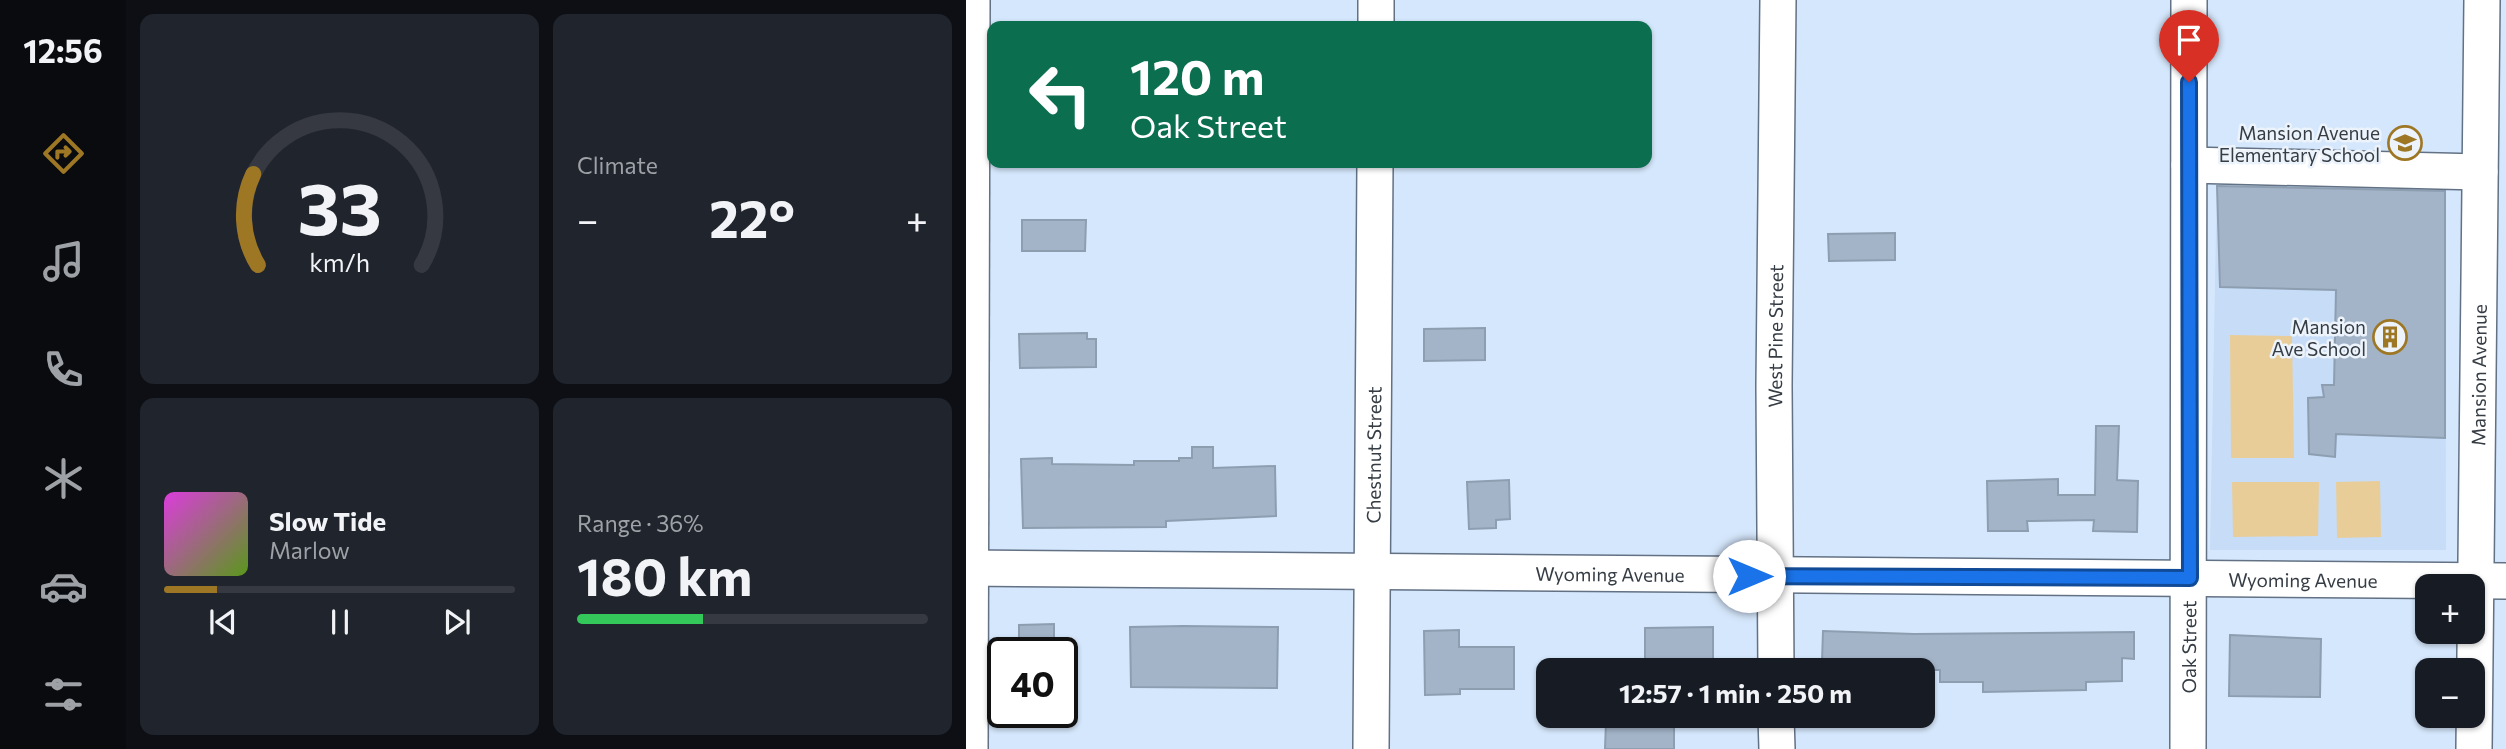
<!DOCTYPE html>
<html lang="en">
<head>
<meta charset="utf-8">
<style>
	:root { --surface:#171b24; --page:#20242c; --text:#f1f3f6; --muted:#9ea1a6; --line:#363941; --accent:#9e7725 }
	body { margin:0; font-family:Commissioner,sans-serif; background:var(--page); color:var(--text); height:100vh; display:flex; flex-direction:column; font-size:26px; white-space:nowrap }
	* { box-sizing:border-box; margin:0 }
	p { font-size:23px; color:var(--muted) }
	.icon { flex:none; width:38px; height:38px; fill:none; stroke:currentColor; stroke-width:2; stroke-linecap:round; stroke-linejoin:round }
	.map { position:relative; flex:1; overflow:hidden }
	.side { display:flex; flex-direction:column; gap:14px; padding:14px; background:#0d0f14; width:840px }
	.side>* { flex:none }
	.hud { position:absolute; left:21px; top:21px; width:665px; height:147px; border-radius:14px; box-shadow:0 2px 5px #0004; background:#0b6e4f; color:#fff; overflow:hidden }
	.tools { position:absolute; left:1449px; top:574px; display:grid; gap:14px }
	.tools a { display:grid; place-items:center; width:70px; height:70px; border-radius:14px; background:var(--surface); box-shadow:0 2px 5px #0004; font-size:35px }
	.speed { position:absolute; left:21px; top:637px; display:flex; gap:14px; font-size:35px; font-weight:700; text-align:center }
	.speed>* { display:grid; place-content:center; width:91px; height:91px; border-radius:50%; background:var(--surface); box-shadow:0 2px 5px #0004; line-height:1 }
	.speed .limit { border:4px solid #111; border-radius:10px; background:#fff; color:#111 }
	.pin { position:absolute; display:grid; place-items:center; width:60px; height:60px; color:#fff; margin:-72px -30px; border-radius:50% 50% 50% 0; rotate:-45deg; box-shadow:0 0 7px #0007 }
	.pin .icon { rotate:45deg }
	.me { position:absolute; width:77px; margin:-38px; rotate:90deg; stroke-linejoin:round; filter:drop-shadow(0 0 5px #0008) }
	.turn { display:flex; align-items:center; gap:24px; height:147px; padding:0 28px; font-size:32px }
	.turn .icon { width:91px; height:91px; stroke-width:2.5 }
	.turn b { display:block; font-size:49px; line-height:60px }
	.big { font-size:52px; font-weight:700; line-height:1.1 }
	.side .card { flex:1; display:flex; flex-direction:column; justify-content:center; gap:10px; min-width:0; padding:0 24px; border-radius:14px; background:var(--page) }
	.side .dial { align-items:center; gap:0 }
	.dial svg { height:182px; overflow:visible; fill:none; stroke:var(--line); stroke-width:7; stroke-linecap:round; text-anchor:middle }
	.dial text { fill:var(--text); stroke:none }
	.song { display:flex; align-items:center; gap:21px }
	.cover { width:84px; height:84px; border-radius:10px; background:linear-gradient(135deg,hsl(300 70% 55%),hsl(90 70% 35%)) }
	.played { height:7px; border-radius:4px; background:linear-gradient(90deg,var(--accent) 15%,var(--line) 15%) }
	.keys { display:flex; justify-content:space-around; direction:ltr }
	.heat { display:flex; justify-content:space-between; align-items:center; font-size:38px; direction:ltr }
	.charge { height:10px; border-radius:5px; background:linear-gradient(90deg,#34c759 36%,var(--line) 0) }
	.side .tiles { flex:1; display:grid; gap:14px; grid-template-columns:repeat(2,1fr) }
	.trip { position:absolute; left:570px; top:658px; width:399px; height:70px; border-radius:14px; background:var(--surface); box-shadow:0 2px 5px #0004; font-weight:700; line-height:70px; text-align:center }
	main { display:flex; flex:1; min-height:0 }
	.dock { display:flex; flex-direction:column; width:126px; justify-content:space-around; align-items:center; background:#090b0e; color:var(--muted) }
	.dock .icon { width:49px; height:49px }
	.dock .active { color:var(--accent) }
	.dock b { font-size:32px; color:var(--text) }
	.map>svg:first-child { display:block }
	.built { fill:#c6dcf7 }
	.green { fill:#e9cd99 }
	.building { fill:#a3b4c8; stroke:#8d9eb1; stroke-width:2 }
	.lines { fill:none; stroke-linecap:round; stroke-linejoin:round }
	.minor-casing { stroke:#627184; stroke-width:38 }
	.minor { stroke:#fff; stroke-width:35 }
	.route-casing { stroke:#114b97; stroke-width:18 }
	.route { stroke:#1a73e8; stroke-width:12 }
	.labels { text-anchor:middle; dominant-baseline:central; stroke-width:5; stroke-linejoin:round; paint-order:stroke }
	.poi-label { font-size:19px; fill:#353c44; stroke:#ecf3fb; text-anchor:end }
	.street-label { font-size:19px; fill:#353c44; stroke:#ecf3fb }
</style>
</head>
<body>
<main>
<nav class="dock">
<b>12:56</b>
<svg class="icon active" aria-label="directions" viewBox="0 0 24 24"><path d="M12 3l9 9-9 9-9-9zM9 14v-3h6M13 9l2 2-2 2"/></svg>
<svg class="icon" aria-label="music" viewBox="0 0 24 24"><path d="M9 18V5l10-2v13"/><circle cx="6" cy="18" r="3"/><circle cx="16" cy="16" r="3"/></svg>
<svg class="icon" aria-label="phone" viewBox="0 0 24 24"><path d="M5 4h4l2 5-3 2q2 4 5 5l2-3 5 2v4C11 20 4 13 5 4z"/></svg>
<svg class="icon" aria-label="climate" viewBox="0 0 24 24"><path d="M12 3v18M4 7l16 10M4 17L20 7"/></svg>
<svg class="icon" aria-label="car" viewBox="0 0 24 24"><path d="M5 17H2v-5l4-1 3-4h7l3 4 3 1v5h-3M9 17h6M6 11h13"/><circle cx="7" cy="17" r="2"/><circle cx="17" cy="17" r="2"/></svg>
<svg class="icon" aria-label="filters" viewBox="0 0 24 24"><path d="M4 7h16M4 17h16"/><circle cx="9" cy="7" r="2"/><circle cx="15" cy="17" r="2"/></svg>
</nav>
<section class="side">
<div class="tiles">
<div class="card dial"><svg viewBox="0 0 100 80">
<path d="M14 69A42 42 0 1 1 86 69"/>
<path d="M14 69A42 42 0 0 1 12 29" stroke="#9e7725"/>
<text x="50" y="56" font-size="32" font-weight="700">33</text>
<text x="50" y="72" font-size="11">km/h</text>
</svg></div>
<div class="card"><p>Climate</p>
<div class="heat"><a>−</a><b class="big">22°</b><a>+</a></div>
</div>
<div class="card">
<div class="song"><i class="cover"></i><div><b>Slow Tide</b><p>Marlow</p></div></div>
<div class="played"></div>
<div class="keys"><svg class="icon" aria-label="previous" viewBox="0 0 24 24"><path d="M18 5L8 12l10 7zM5 5v14"/></svg><svg class="icon" aria-label="pause" viewBox="0 0 24 24"><path d="M8 5v14M16 5v14"/></svg><svg class="icon" aria-label="next" viewBox="0 0 24 24"><path d="M6 5l10 7-10 7zM19 5v14"/></svg></div>
</div>
<div class="card"><p>Range · 36%</p><b class="big">180 km</b><div class="charge"></div></div>
</div>
</section>
<div class="map">
<svg width="1540" height="749" viewBox="0 0 1540 749">
	<rect width="100%" height="100%" fill="#d5e7fc"/>
	<path class="built" d="M1251,180L1479,181L1480,550H1244Z"/>
	<path class="green" d="M1264,335L1326,336L1328,458H1265Z
		M1414,481L1415,537L1371,538L1370,482Z
		M1266,482H1353L1352,536L1267,537Z"/>
	<path class="building" d="M1251,186L1479,191V438L1370,434L1369,457L1343,454L1342,398L1358,397L1356,385H1368L1370,290L1254,287Z
		M56,220H120L119,251H56Z
		M929,233V260L863,261L862,234Z
		M519,328V360L458,361V329Z
		M121,333V339H130V367L54,368L53,334Z
		M1130,426H1153L1151,480L1172,481L1171,532L1127,531L1128,520L1061,521L1062,531H1022L1021,481L1092,479V495H1129Z
		M226,447H247V468L309,466L310,516L200,521V527L57,528L55,459L86,458V464L168,465V461H213V458H226Z
		M543,480L544,519L530,520V528L503,529L501,482Z
		M88,624V653H53V625Z
		M217,626L312,627L311,688L165,687L164,627Z
		M747,627V660L679,661V628Z
		M493,630V647H548V689H494V694L459,695L458,631Z
		M857,631L948,634L1168,632V659L1156,658V681L1120,682V690L1017,692V682H974V670H866V662H856Z
		M1264,635L1355,639L1354,697L1263,696Z
		M640,722L708,724V749H639Z"/>
	<g class="lines">
		<g class="minor-casing">
			<g id="minor">
				<path d="M410,26V0"/>
				<path d="M1223,165L1514,172"/>
				<path id="s1" d="M0,568L1540,581"/>
				<path id="s2" d="M810,670L808,386L812,0"/>
				<path d="M810,716L811,749"/>
				<path d="M4,749L6,0"/>
				<path id="s3" d="M405,749L409,163"/>
				<path id="s4" d="M1222,749L1223,0"/>
				<path id="s5" d="M1508,749L1516,0"/>
			</g>
		</g>
		<use href="#minor" class="minor"/>
	</g>
	<g class="lines">
		<g class="route-casing">
			<path id="route" d="M783,576L1224,578L1223,82"/>
		</g>
		<use href="#route" class="route"/>
	</g>
	<defs>
		<g id="school-ring" transform="scale(1.75)"><circle r="9.5" fill="#ecf3fb" stroke="#9e7725" stroke-width="1.5"/><path d="M0-5L7-2L0 1L-7-2ZM-4 1L0 2.5L4 1V4Q0 6-4 4Z" fill="#9e7725"/></g>
		<g id="building-ring" transform="scale(1.75)"><circle r="9.5" fill="#ecf3fb" stroke="#9e7725" stroke-width="1.5"/><path d="M-4-6H4V6H1V3H-1V6H-4ZM-2.5-4.3h1.7v1.8h-1.7ZM.8-4.3h1.7v1.8H.8ZM-2.5-1h1.7V.8h-1.7ZM.8-1h1.7V.8H.8Z" fill="#9e7725"/></g>
	</defs>
	<g fill-rule="evenodd">
		<use href="#school-ring" x="1439" y="143"/>
		<use href="#building-ring" x="1424" y="337"/>
	</g>
	<g class="labels">
		<g class="poi-label">
			<text x="1414" y="132">Mansion Avenue<tspan x="1414" dy="22">Elementary School</tspan></text>
			<text x="1400" y="326">Mansion<tspan x="1400" dy="22">Ave School</tspan></text>
		</g>
		<g class="street-label">
			<text stroke="none"><textPath href="#s2" startOffset="334">West Pine Street</textPath></text>
			<text stroke="none"><textPath href="#s5" startOffset="374">Mansion Avenue</textPath></text>
			<text stroke="none"><textPath href="#s3" startOffset="294">Chestnut Street</textPath></text>
			<text stroke="none"><textPath href="#s1" startOffset="644">Wyoming Avenue</textPath></text>
			<text stroke="none"><textPath href="#s1" startOffset="1337">Wyoming Avenue</textPath></text>
			<text stroke="none"><textPath href="#s4" startOffset="102">Oak Street</textPath></text>
		</g>
	</g>
</svg>
<div class="tools">
<a>+</a>
<a>−</a>
</div>
<div class="speed"><div class="limit">40</div></div>
<div class="pin" style="left:1223px;top:82px;background:#d93025"><svg class="icon" aria-label="arrive" viewBox="0 0 24 24"><path d="M6 21V4h12l-3 4 3 4H6"/></svg></div>
<svg class="me" style="left:783px;top:576px" viewBox="-20 -20 40 40"><circle r="19" fill="#fff"/><path d="M0-13L10 11 0 6-10 11z" fill="#1a73e8"/></svg>
<div class="trip">12:57 · 1 min · 250 m</div>
<div class="hud">
<div class="turn"><svg class="icon" aria-label="left" viewBox="0 0 24 24"><path d="M17 20v-9H6M10 6l-5 5 5 5"/></svg><div><b>120 m</b>Oak Street</div></div>
</div>
</div>
</main>
</body>
</html>
